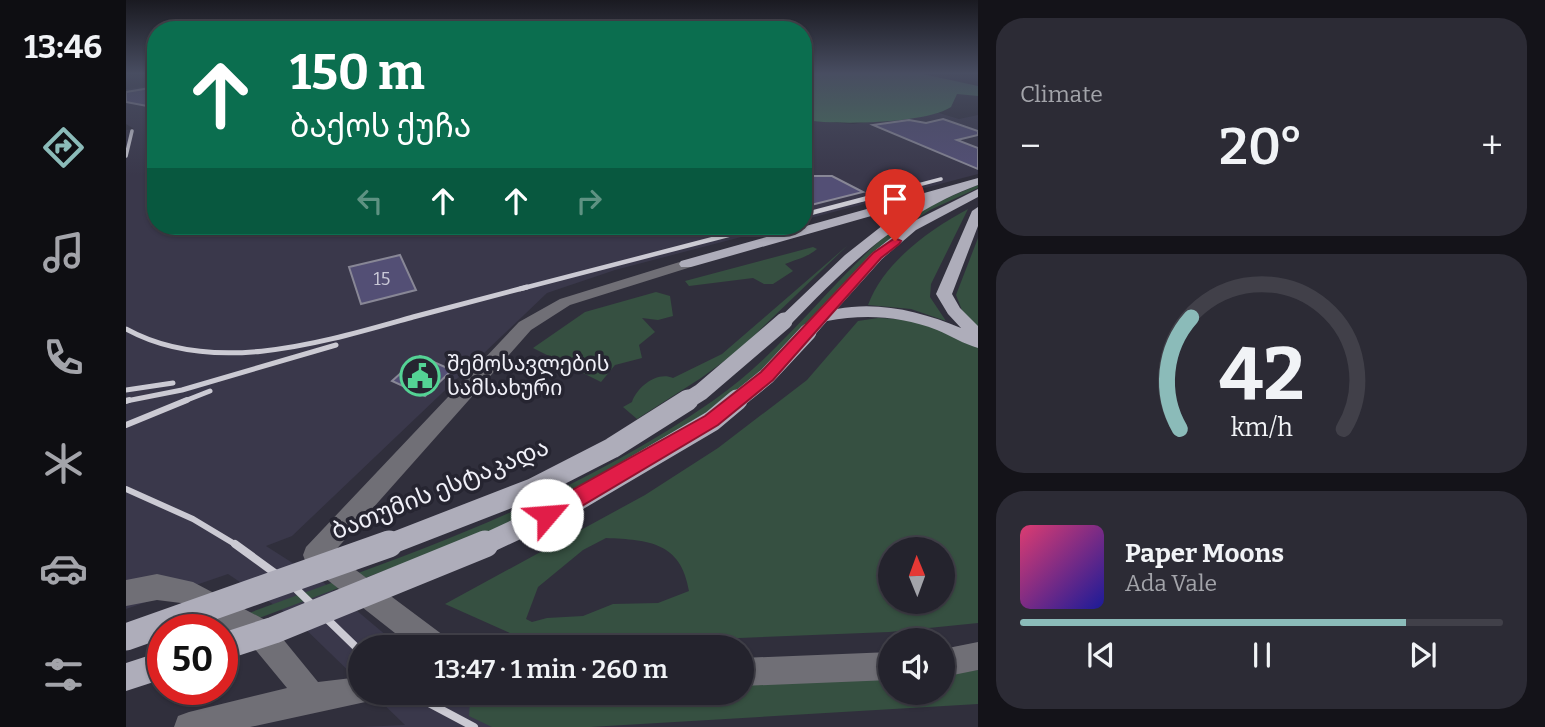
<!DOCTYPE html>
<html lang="en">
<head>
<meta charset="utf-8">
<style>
	:root { --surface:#24232d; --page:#2c2b35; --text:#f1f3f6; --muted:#a3a4aa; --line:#414049; --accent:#8bbbb9 }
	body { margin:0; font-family:Bitter,"Noto Sans Georgian",serif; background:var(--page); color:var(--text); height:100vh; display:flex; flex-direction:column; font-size:26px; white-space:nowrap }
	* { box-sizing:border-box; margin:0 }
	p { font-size:23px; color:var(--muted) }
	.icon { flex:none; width:38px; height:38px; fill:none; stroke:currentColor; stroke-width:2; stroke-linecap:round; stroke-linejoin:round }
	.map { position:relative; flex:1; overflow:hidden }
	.drawer { display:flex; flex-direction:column; gap:18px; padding:18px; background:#141319; width:567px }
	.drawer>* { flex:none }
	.guide { position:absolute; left:21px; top:21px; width:665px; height:214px; border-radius:28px; box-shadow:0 2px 5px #0004,0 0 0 2px var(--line); background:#0b6e4f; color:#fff; overflow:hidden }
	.needle { width:46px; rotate:359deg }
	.tools { position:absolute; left:752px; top:537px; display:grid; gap:14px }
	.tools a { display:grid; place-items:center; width:77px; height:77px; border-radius:50%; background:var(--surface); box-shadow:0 2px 5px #0004,0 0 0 2px var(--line); font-size:35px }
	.speed { position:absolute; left:21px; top:614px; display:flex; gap:14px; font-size:35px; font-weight:700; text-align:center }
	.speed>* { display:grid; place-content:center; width:91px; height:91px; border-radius:50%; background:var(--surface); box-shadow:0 2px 5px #0004,0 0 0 2px var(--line); line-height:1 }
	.speed .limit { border:10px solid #d22; background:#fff; color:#111 }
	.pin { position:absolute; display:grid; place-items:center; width:60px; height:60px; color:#fff; margin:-72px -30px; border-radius:50% 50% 50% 0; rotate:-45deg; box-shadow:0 0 7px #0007 }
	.pin .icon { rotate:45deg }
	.me { position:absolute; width:77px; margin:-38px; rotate:63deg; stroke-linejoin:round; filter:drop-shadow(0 0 5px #0008) }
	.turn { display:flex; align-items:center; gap:24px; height:147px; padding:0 28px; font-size:32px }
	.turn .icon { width:91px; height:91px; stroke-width:2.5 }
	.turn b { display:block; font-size:49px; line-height:60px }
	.lanes { display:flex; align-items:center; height:66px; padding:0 28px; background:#0003; justify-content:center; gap:35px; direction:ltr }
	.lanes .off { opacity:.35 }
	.big { font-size:52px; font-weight:600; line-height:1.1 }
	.drawer .tile { flex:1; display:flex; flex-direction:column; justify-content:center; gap:10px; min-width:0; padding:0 24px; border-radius:28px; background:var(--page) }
	.drawer .dial { align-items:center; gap:0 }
	.dial svg { height:182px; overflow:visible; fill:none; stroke:var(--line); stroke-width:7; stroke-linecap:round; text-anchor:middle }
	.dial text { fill:var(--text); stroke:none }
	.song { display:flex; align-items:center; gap:21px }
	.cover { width:84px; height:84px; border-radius:10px; background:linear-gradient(135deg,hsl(340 70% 55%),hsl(240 70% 35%)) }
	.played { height:7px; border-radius:4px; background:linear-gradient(90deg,var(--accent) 80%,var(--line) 80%) }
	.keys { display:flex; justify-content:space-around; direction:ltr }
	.heat { display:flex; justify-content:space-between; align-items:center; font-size:38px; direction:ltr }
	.trip { position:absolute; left:222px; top:635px; width:406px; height:70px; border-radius:35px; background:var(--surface); box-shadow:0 2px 5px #0004,0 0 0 2px var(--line); font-weight:600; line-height:70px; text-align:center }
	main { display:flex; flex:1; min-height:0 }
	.tab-bar { display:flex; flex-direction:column; width:126px; justify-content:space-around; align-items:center; background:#0e0e12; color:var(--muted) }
	.tab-bar .icon { width:49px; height:49px }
	.tab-bar .active { color:var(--accent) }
	.tab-bar b { font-size:32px; color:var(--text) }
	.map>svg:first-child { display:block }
	.built { fill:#3a384b }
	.green { fill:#365041; fill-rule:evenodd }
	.water { fill:#457058 }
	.building { fill:#534f75; stroke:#888796; stroke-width:2 }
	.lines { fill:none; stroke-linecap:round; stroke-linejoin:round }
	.minor { fill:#706f76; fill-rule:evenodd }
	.major { fill:#aeadba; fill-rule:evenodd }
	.rail-far4 { stroke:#cbcad3; stroke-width:3.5 }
	.rail-far3 { stroke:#cbcad3; stroke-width:4.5 }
	.rail-far2 { stroke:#cbcad3; stroke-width:5 }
	.rail-far1 { stroke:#cbcad3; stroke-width:6 }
	.rail { stroke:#cbcad3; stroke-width:8 }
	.major-bridge-far2 { stroke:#aeadba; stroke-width:17 }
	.major-bridge-far1 { stroke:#aeadba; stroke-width:21 }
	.major-bridge { stroke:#aeadba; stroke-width:27 }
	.route { fill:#e11d48; stroke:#92132f; stroke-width:2 }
	.labels { text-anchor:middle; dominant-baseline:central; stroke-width:7; stroke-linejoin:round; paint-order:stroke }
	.number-label { font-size:18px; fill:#c9c8d7 }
	.poi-label { font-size:21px; fill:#f0f0f8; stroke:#262531; text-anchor:start }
	.near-street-label { font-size:24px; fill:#f0f0f8; stroke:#262531 }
</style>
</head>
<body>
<main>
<nav class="tab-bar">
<b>13:46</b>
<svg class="icon active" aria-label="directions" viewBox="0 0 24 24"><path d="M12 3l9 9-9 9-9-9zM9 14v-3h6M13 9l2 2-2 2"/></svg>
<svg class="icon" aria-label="music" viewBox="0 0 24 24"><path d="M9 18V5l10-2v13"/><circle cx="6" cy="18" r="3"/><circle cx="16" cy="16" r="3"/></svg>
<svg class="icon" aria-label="phone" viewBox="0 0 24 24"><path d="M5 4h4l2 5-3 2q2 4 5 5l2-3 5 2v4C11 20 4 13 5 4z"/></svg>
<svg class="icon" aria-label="climate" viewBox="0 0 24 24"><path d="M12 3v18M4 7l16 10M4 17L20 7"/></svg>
<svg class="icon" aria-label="car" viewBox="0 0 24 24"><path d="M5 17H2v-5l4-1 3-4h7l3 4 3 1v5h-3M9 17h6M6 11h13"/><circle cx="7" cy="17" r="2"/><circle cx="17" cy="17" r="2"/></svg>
<svg class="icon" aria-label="filters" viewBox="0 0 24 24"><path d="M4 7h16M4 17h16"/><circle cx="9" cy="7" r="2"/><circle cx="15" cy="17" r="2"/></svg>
</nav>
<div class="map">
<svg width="852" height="727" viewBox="0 0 852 727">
	<rect width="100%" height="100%" fill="#302f3c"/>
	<path class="built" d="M30,85V226H657L489,270L421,293L166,536L140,546L198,583L274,647L234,648V682L169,619L102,574L0,609V130L8,129L0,124V89Z
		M813,113L833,119L852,115V174L677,220V120L727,124Z
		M246,693H327L332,697L425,727H234L279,725Z"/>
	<path class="green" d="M852,185V188L804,210L772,231L629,376L576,417L493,466L392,520L96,632V630H74C119,615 163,598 208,582C341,534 472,481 588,400C654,354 700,288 760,235C787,212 820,198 852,185Z
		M842,209L805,284L804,297L820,321L785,309L742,305C758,262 803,230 842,209Z
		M852,238V327L837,313L830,295Z
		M722,245L612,351L575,378L511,419L497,407L506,402C511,387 531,371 547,378L596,354Z
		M687,247L691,249C680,258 671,259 659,264L667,271L647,284H638L627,278L563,286L559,281Z
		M530,292L544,296L547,316L532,320L516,318L529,332L513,345L516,358L489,365L475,382L407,348L459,312Z
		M752,318C786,319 824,327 852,348V623L763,632L413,646L319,604L519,495L592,448L681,380L732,321ZM480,538C523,540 555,542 563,591L532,603L487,604L457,616L421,618L406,622L400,619L412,587L457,550ZM765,550H817V602H765Z
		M852,670V704L464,727H366L343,716L344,702C434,690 525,693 616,693V685L765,678V693H817V675Z"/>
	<path class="water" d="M677,73H792L852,86V96L831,94L825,107C799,124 711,125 677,120Z"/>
	<path class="building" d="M30,87V104L21,106L0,102V92Z
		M817,119L852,131V135L831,140L852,148V169L747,125L783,120L800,123Z
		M685,176H706L737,192L677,207V178Z
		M274,255L290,290L235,304L223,267Z
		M294,356L326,370L299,396L266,381Z"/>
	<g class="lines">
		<path class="minor" d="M560,260L565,261V267L444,305L405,330L207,553L321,638L325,648H288L180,563L177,555L180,547L393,322L434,299Z
			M31,574L67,582L143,622L192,682L234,677V693H248L244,701L124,727H48L52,716L63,712L161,688L123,642L55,603L31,600L0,606V580Z
			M852,642V670L817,677V649Z
			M765,652V680L616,686V658Z"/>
		<path class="major" d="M852,178V185C775,213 720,267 664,325L658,326L650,321L719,255L766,218L791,203L565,267H555L553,264L555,261Z
			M852,189V197L790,230L756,259L711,309C754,301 796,312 835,328L822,314L810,294L846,211L852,207V226L826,294L834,308L852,326V348C838,344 825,336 811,330C775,316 738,314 701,321L688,336H676L674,332L676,328L746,253L782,224Z
			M37,651V679L0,691V663Z"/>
		<path class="rail-far4" d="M0,156L6,131
			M735,200L815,179"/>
		<path class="rail-far3" d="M677,215L742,198
			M394,289L637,226"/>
		<path class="rail-far2" d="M0,329C87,377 198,342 287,317C325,307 363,297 401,287
			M0,390L47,383
			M0,401L56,390L210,345
			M56,402L84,391"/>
		<path class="rail-far1" d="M0,401L3,400
			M0,425L61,400
			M0,489L67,519L112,546"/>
		<path class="rail" d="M109,544L168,587L234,651
			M284,693L348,727"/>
		<path class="major-bridge-far2" d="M559,402L575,392L658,321
			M609,402L641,376L682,332"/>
		<path class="major-bridge-far1" d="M259,546L406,489L486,448L562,400
			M355,546L445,504L586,421L611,400"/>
		<path class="major-bridge" d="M0,637L263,544
			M96,647L148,630L359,544"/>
	</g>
	<linearGradient id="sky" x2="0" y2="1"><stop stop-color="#1a1a21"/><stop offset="0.42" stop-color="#484d61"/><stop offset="1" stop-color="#484d61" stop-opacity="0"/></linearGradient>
	<rect width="852" height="175" fill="url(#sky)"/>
	<path class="route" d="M769,238L775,241L773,244L755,258L647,380L592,425L429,522L421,525L414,522L411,515L414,508L579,416L635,372L747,253Z"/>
	<defs>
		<g id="civic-ring" transform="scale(2.0125)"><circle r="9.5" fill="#262531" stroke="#54d395" stroke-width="1.5"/><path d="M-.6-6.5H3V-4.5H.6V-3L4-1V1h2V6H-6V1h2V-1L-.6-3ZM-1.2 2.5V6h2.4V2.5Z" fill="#54d395"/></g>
	</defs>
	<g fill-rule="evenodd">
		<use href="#civic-ring" x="294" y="376"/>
	</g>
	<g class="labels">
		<g class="number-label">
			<text x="256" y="279">15</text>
		</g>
		<g class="poi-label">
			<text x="321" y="364">შემოსავლების<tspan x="321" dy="24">სამსახური</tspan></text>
		</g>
		<g class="near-street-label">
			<text transform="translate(314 489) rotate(-22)">ბათუმის ესტაკადა</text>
		</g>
	</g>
</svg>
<div class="tools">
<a><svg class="needle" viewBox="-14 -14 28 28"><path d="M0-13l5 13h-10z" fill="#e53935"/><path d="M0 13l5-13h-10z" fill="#a3a4aa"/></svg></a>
<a><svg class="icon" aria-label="sound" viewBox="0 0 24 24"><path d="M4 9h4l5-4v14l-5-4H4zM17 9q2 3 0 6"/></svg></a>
</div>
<div class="speed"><div class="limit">50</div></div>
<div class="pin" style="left:769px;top:241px;background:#d93025"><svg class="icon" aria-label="arrive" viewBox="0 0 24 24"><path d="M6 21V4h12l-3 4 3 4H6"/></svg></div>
<svg class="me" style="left:421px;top:515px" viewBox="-20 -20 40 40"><circle r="19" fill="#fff"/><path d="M0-13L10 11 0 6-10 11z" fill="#e11d48"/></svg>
<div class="trip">13:47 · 1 min · 260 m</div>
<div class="guide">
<div class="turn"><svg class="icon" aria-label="ahead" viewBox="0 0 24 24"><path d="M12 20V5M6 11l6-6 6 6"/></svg><div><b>150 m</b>ბაქოს ქუჩა</div></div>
<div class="lanes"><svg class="icon off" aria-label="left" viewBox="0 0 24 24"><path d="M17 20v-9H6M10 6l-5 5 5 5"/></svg><svg class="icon" aria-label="ahead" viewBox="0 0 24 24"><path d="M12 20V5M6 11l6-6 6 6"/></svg><svg class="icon" aria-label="ahead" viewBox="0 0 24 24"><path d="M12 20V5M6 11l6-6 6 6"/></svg><svg class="icon off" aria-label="right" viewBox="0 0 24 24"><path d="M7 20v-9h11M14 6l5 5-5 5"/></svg></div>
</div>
</div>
<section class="drawer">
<div class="tile"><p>Climate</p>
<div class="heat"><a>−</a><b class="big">20°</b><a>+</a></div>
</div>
<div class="tile dial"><svg viewBox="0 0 100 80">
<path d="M14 69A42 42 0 1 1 86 69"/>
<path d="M14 69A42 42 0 0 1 19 20" stroke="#8bbbb9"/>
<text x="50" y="56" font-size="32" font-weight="700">42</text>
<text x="50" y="72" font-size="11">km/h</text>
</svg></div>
<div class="tile">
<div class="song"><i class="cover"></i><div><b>Paper Moons</b><p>Ada Vale</p></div></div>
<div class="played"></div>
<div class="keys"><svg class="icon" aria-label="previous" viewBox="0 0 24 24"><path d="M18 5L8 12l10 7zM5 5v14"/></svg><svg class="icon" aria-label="pause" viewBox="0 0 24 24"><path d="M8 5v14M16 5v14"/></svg><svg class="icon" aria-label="next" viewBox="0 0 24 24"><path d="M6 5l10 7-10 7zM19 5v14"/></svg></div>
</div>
</section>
</main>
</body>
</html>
